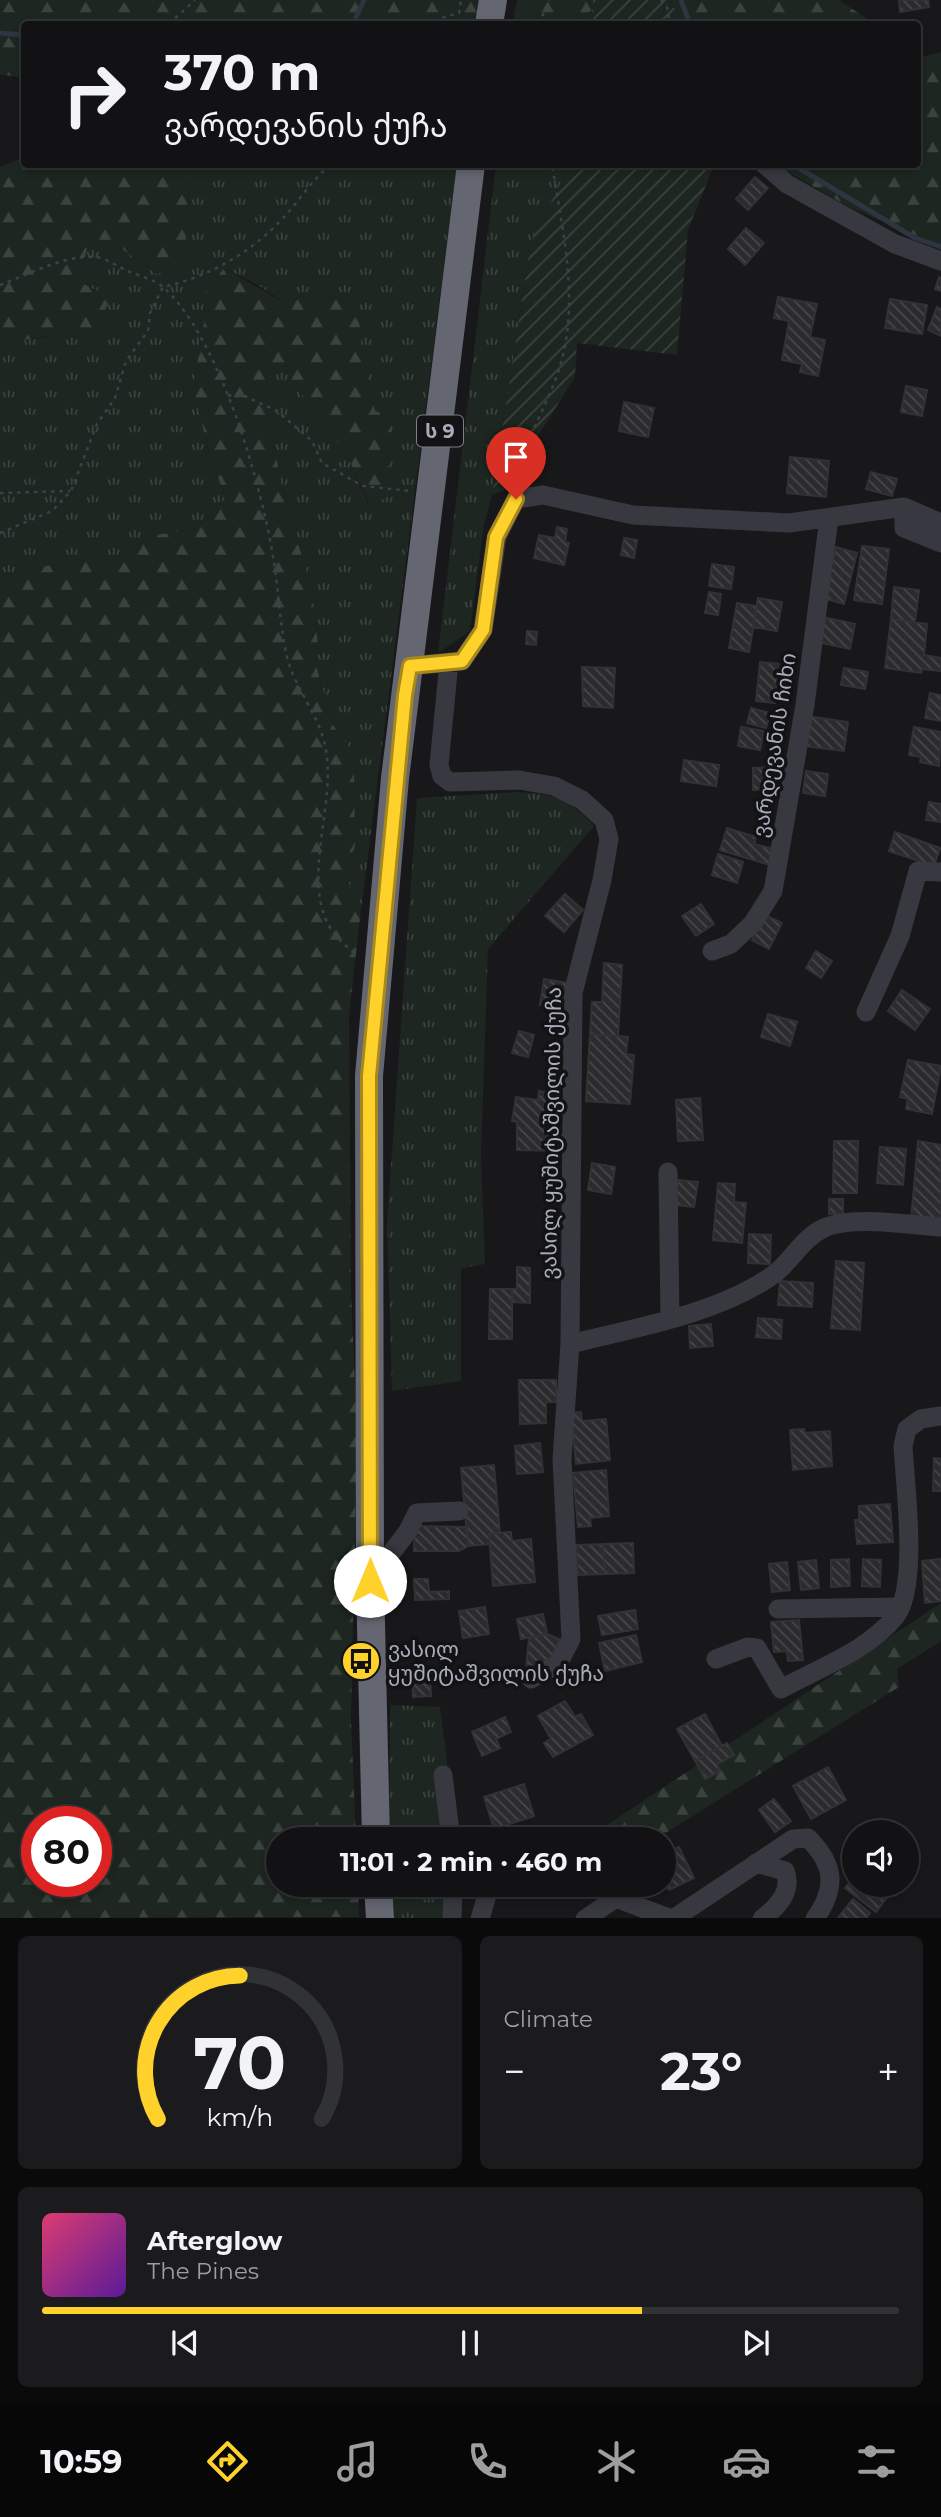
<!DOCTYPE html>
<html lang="en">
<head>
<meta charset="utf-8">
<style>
	:root { --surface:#121214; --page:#1b1b1d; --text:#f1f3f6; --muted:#9c9ea0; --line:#313234; --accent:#ffd22b }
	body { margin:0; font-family:Montserrat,"Noto Sans Georgian",sans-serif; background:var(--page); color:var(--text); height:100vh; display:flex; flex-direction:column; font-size:26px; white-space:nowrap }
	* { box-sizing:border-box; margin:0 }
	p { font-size:23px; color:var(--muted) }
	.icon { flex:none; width:38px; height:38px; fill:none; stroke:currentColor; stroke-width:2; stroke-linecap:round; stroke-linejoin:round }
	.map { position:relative; height:1918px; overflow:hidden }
	.side { display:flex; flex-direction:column; gap:18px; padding:18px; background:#0a0a0b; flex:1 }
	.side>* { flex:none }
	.hud { position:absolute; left:21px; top:21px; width:900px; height:147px; border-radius:7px; box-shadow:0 4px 10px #0003,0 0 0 2px var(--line); background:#121214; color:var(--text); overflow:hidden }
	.tools { position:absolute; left:842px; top:1820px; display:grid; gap:14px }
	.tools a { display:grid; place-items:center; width:77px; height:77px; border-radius:50%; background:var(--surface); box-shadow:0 4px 10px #0003,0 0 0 2px var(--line); font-size:35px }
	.speed { position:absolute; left:21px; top:1806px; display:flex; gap:14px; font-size:35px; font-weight:700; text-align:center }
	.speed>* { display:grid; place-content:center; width:91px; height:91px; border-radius:50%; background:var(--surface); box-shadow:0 4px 10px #0003,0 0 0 2px var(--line); line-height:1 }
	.speed .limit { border:10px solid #d22; background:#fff; color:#111 }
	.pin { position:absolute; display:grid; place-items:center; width:60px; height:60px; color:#fff; margin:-72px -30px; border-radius:50% 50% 50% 0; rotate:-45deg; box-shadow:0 0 7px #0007 }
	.pin .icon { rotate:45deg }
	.me { position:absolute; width:77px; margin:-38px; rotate:0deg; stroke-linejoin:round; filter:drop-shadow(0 0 5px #0008) }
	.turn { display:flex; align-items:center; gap:24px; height:147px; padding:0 28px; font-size:32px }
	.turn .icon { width:91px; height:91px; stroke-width:2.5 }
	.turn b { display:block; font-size:49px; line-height:60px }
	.big { font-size:52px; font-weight:700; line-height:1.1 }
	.side .card { flex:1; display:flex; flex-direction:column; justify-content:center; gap:10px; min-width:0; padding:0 24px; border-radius:10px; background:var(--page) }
	.side .dial { align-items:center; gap:0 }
	.dial svg { height:182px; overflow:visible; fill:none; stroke:var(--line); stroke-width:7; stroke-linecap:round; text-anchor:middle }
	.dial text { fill:var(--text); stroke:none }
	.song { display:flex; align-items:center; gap:21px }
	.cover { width:84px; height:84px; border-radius:10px; background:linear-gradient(135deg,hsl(340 70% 55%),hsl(270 70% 35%)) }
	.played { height:7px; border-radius:4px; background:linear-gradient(90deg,var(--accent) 70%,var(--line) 70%) }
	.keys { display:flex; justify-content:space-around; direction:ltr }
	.heat { display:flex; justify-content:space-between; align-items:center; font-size:38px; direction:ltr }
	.side .tiles { flex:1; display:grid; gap:18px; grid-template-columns:1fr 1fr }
	.card:last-child { grid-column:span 2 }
	.trip { position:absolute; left:266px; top:1827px; width:410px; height:70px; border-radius:35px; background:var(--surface); box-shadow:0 4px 10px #0003,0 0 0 2px var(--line); font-weight:700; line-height:70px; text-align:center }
	.dock { display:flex; height:112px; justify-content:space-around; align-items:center; background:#070708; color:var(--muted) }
	.dock .icon { width:49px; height:49px }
	.dock .current { color:var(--accent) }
	.dock b { font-size:32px; color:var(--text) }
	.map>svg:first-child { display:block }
	.grass { fill:url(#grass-tufts) }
	.forest { fill:url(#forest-firs); fill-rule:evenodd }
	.garden { fill:url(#garden-furrows) }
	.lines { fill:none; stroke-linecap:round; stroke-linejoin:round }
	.stream { stroke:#2c3540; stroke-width:5 }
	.building { fill:url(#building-back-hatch); stroke:#323236; stroke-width:2 }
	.path { stroke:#3e4047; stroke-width:2.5; stroke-dasharray:3.5 5; stroke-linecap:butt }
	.minor { stroke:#383940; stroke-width:19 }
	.highway { stroke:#646671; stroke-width:28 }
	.route-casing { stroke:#a6881c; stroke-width:18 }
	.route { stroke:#ffd22b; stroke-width:12 }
	.labels { text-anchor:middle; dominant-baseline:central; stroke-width:7; stroke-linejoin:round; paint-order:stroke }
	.shield { fill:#131315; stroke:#7c7e89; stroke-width:2 }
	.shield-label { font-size:19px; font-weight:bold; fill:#a9acbb }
	.street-label { font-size:21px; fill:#a9acbb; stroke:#131315 }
	.poi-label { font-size:21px; fill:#a9acbb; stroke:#131315; text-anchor:start }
</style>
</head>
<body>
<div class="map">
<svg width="941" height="1919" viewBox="0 0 941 1919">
	<defs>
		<pattern id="grass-tufts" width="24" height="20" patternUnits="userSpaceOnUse" patternTransform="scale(1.75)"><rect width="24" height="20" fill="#1d2620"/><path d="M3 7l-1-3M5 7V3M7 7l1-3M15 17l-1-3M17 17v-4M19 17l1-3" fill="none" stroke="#3b433e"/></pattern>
		<pattern id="forest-firs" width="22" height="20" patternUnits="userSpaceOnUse" patternTransform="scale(1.75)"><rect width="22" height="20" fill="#1d2620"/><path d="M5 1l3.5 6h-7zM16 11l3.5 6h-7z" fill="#3b433e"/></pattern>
		<pattern id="garden-furrows" width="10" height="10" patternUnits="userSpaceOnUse" patternTransform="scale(1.75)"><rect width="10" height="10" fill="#1d2620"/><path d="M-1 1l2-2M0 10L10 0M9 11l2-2" fill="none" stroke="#3b433e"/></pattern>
		<pattern id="building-back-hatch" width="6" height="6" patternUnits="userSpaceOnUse" patternTransform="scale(1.75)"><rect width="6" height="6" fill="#2b2b2e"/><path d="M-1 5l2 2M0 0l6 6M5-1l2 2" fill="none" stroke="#47474a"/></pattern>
	</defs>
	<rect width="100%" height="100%" fill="#18181a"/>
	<path class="grass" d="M593,9V24H536L576,21Z
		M195,165H275L277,176L307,171L310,165H457L361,910L345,875L355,846L354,754L333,725L316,664L318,645L312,591L282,487L271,430L265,374L284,370L347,455L369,506L375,411L361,346L358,300L315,294L284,302L256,284L224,268L205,293L204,322L193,389L211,460L226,498L197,528L156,535L117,555L83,558L0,576V344L53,336L79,282L88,244L118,246L157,274L184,261L187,203Z
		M496,165H570L531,241L492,495L484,524L470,631L438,653Z
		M518,792C558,795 566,797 594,826L488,949L481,1155L485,1264L461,1268V1381L392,1391L387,1222L417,798Z
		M390,1705L440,1707L457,1839H389Z
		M389,1885H462L457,1918H390Z"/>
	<path class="forest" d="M0,0H480L476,22L472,24H24V78L0,74Z
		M517,0H593V9L576,21L513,24Z
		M669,0H839L875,24H684Z
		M941,52V246L849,207L776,165L917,164V53L923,57Z
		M24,157V164L195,165L187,203L185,261L158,274L118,246L88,244L79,282L111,297L97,328L0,344V167Z
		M275,165V164L310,165L307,171L277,177Z
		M224,268L283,302L315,294L358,300L361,346L375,411L392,417L387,497L370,506L347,455L284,370L265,375L271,430L282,487L312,591L318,645L316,665L333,725L354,754L355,846L345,875L361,910L349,1015L351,1289L357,1434L351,1719L356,1839H278V1885H358L359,1917L0,1918V576L83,558L117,555L156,535L197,528L226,498L211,460L193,389L204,322L205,293ZM37,1822H96V1881H37Z
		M941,1603V1641L897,1669L899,1687L656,1839H586Z"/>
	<path class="garden" d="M593,0H669L684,24H593Z
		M570,165H714L688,230L677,355L577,343L575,377L504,490L492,495L531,241Z"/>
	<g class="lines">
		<path class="stream" d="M681,0L690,24
			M124,24H165
			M353,24L364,0
			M0,33L24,35
			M792,164L915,238L941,247"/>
	</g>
	<path class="building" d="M899,0H928L929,7L900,12Z
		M755,177L768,188L748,210L736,199Z
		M746,228L764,243L745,265L728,249Z
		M939,277L941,278V291L935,289Z
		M778,297L817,304L810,337L825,340L818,376L800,372L802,364L782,360L789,321L774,318Z
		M890,299L927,305L922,334L885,328Z
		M937,307L941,309V336L928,330Z
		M906,386L927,390L922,416L901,412Z
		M624,402L654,408L648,437L619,431Z
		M790,457L829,461L826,497L787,493Z
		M871,472L897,479L892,496L866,489Z
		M557,527L567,529L565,542L569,543L564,565L534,558L539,535L555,538Z
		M624,538L637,540L634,558L621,555Z
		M862,546L889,549L882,604L854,600Z
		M836,547L857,553L844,604L823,598Z
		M712,564L734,567L731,589L709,586Z
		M894,587L919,590L915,622L891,619Z
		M709,592L721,594L718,615L705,613Z
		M758,598L782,602L777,631L753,627Z
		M737,603L757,606L749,652L729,648Z
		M823,617L855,624L850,649L817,642Z
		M891,619L927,624L924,655L941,658V671L922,669L921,673L885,668Z
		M527,631L537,632L536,645L526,644Z
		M760,662L779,664L775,703L756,701Z
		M582,667L615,668L613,708L583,706Z
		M844,668L868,672L865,689L841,685Z
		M930,693L941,695V721L925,718Z
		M751,708L770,713L766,728L747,723Z
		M807,716L848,722L844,751L803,746Z
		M741,727L764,731L760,750L738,746Z
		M914,727L941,732L939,766L920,762L921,757L909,755Z
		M684,760L719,765L716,786L681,781Z
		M773,767L774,789L753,790V768Z
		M806,771L828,774L825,796L803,793Z
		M929,802L941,804V822L926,820Z
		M727,828L756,837L754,844L774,849L770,865L720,850Z
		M895,832L940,848L934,866L889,851Z
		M718,854L743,862L737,883L712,875Z
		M565,894L583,910L564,932L545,916Z
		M701,904L714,924L696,936L682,916Z
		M765,915L782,923L769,949L752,940Z
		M816,951L832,961L821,978L806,968Z
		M604,963L622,965L618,1036L590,1034L592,1002H602Z
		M544,979L568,983L565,1008L540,1005Z
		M902,990L930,1009L915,1030L888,1011Z
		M768,1014L797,1022L790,1046L761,1037Z
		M519,1031L534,1035L528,1057L512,1053Z
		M590,1034L628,1037L626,1054L634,1055L630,1104L586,1101Z
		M908,1060L941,1066L932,1114L906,1109L908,1099L900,1097Z
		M539,1091L554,1094L551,1131H562V1151L517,1150V1122L512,1121L516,1097L538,1100Z
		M700,1098L703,1140L678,1141L676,1100Z
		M834,1141H858L857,1193H833Z
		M918,1141L941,1145V1222L911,1220Z
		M880,1147L906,1149L903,1185L877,1183Z
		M592,1163L615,1167L611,1194L588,1190Z
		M678,1180L698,1182L694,1207L675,1205Z
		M718,1183L735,1184L734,1202L746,1203L742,1243L713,1240Z
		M829,1199H843V1214H829Z
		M749,1234L771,1235L770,1264L748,1263Z
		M836,1261L864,1263L860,1330L831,1328Z
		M517,1267L530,1268V1303L512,1302V1289H517Z
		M780,1281L813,1283L812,1307L778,1305Z
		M490,1289H512V1339H489Z
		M758,1318L782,1320L781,1339L756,1337Z
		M711,1324L713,1346L690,1348L689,1326Z
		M519,1380H556V1402H546V1423L520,1424Z
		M581,1412L582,1421L606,1419L610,1460L576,1464L571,1413Z
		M804,1429L805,1433L830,1431L832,1466L793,1470L790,1430Z
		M540,1443L543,1472L517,1474L515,1446Z
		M934,1458L941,1459V1491H933Z
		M494,1465L500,1533L489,1534L490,1544L468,1546L461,1468Z
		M606,1470L609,1516L590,1518L591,1526L578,1527L573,1473Z
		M890,1504L893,1542L857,1544L855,1520H859V1506Z
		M415,1526L467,1527L468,1546L459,1551H414Z
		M511,1532L512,1541L531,1539L535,1582L493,1586L489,1534Z
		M633,1543L634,1573L605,1574L603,1544Z
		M603,1544L605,1574L578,1575L576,1545Z
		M849,1559L850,1586L831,1587V1560Z
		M863,1559L881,1560L880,1587L862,1586Z
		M941,1559V1601L925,1603L922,1561Z
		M816,1560L819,1588L801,1590L798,1562Z
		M787,1562L790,1590L772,1592L769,1564Z
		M414,1579H428L429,1592L449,1591V1599L415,1600Z
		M485,1607L489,1634L463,1638L459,1611Z
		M635,1610L638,1629L602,1635L598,1616Z
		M543,1614L547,1634L521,1639L517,1619Z
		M799,1620L803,1660L788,1661L787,1651L774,1652L771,1622Z
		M547,1634L559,1639L551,1664L525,1678L529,1638Z
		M636,1635L642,1662L605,1671L599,1643Z
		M412,1674H430L431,1696L413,1697Z
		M565,1701L575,1717L581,1714L593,1735L553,1757L544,1743L551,1739L538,1716Z
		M705,1714L722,1746L695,1761L677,1729Z
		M505,1717L511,1732L496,1739L500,1748L482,1756L472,1732Z
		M727,1743L734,1755L717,1764L720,1771L705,1779L695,1761Z
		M828,1767L846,1800L811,1819L793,1786Z
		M524,1784L534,1816L494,1829L484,1797Z
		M774,1799L791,1821L775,1832L759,1810Z
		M882,1819L898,1830L896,1832H873Z
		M679,1847L694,1878L669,1890L663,1878V1854Z
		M850,1882L856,1887L892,1885L895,1887L876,1912L845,1888Z
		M853,1899L870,1913L866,1919H837Z"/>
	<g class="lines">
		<path class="path" d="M661,0L667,7L670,24
			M169,24L195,0
			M437,24L441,18L459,13L461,0
			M539,24L549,0
			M0,285C30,274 63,255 96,257C106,258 120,268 130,272C140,276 155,280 163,287C220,337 263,489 274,563C279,594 280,627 287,657C295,689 321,718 326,750C338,817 284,912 359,955
			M228,396L238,393L277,411L312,441L322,463L363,486L410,491
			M514,482L513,472C527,441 544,410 556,378C582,309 563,234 552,164
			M0,493L70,491
			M0,533L52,511L71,491L97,424L115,398L126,361L148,331L150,313L163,287C209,277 252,252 284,217C300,200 313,178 332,164"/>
		<path class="minor" d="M764,164L787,184L895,244L941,261
			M904,507V528L941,543
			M449,662L439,765L442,776L450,782L519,780L554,786L582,800L604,820L609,839L602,880L573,993L570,1344L562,1459L571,1639L558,1664L531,1679
			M410,666L462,661L483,630L497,537L516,499L543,495L633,515L789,523L904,507L941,523
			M712,951L731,944L753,923L773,891L805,705L829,518
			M866,1012L900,936L918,871L941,872
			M668,1172L670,1319
			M570,1344C634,1328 718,1314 773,1275C791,1262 802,1238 824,1228C852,1215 910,1225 941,1227
			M370,1581L408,1531L417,1513L459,1511
			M778,1609L899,1607
			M716,1659L748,1647L757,1648L781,1689C819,1668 867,1651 895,1617C919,1588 905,1485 903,1446L907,1429L921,1419L941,1416
			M443,1775L451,1839
			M756,1863L785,1871C793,1892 777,1907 762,1919
			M452,1919L453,1885
			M480,1919L490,1885
			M585,1919L616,1898L671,1919
			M673,1919L793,1839L808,1838C835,1865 837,1887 815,1919"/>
		<path class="highway" d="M489,24L493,0
			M376,1839L370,1581L369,1076L395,778L471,164
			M378,1885L380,1919"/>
	</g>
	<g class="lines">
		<g class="route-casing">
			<path id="route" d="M370,1581L369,1076L405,695L410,666L462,661L483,630L496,537L516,499"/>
		</g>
		<use href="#route" class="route"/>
	</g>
	<defs>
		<g id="bus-disc" transform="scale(2.0125)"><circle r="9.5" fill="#ffd22b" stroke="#131315"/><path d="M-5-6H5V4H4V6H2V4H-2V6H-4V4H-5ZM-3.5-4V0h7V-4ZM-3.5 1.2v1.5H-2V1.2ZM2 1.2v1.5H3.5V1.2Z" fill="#111"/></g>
	</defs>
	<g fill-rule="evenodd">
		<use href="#bus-disc" x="361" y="1661"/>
	</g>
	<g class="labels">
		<rect class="shield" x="417" y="415.5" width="46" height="31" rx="5"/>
		<g class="shield-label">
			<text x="440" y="431">ს 9</text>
		</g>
		<g class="street-label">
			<text transform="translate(774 745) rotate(-81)">ვარდევანის ჩიხი</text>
			<text transform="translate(551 1133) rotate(-89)">ვასილ ყუშიტაშვილის ქუჩა</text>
		</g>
		<g class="poi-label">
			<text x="388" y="1649">ვასილ<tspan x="388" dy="24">ყუშიტაშვილის ქუჩა</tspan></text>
		</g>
	</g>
</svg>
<div class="tools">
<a><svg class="icon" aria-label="sound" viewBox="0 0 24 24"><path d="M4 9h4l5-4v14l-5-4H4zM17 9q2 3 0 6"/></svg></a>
</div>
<div class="speed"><div class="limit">80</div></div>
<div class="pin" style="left:516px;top:499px;background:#d93025"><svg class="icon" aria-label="arrive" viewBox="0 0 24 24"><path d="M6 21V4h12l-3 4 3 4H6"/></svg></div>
<svg class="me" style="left:370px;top:1581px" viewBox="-20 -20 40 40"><circle r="19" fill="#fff"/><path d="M0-13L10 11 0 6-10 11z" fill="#ffd22b"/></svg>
<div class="trip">11:01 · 2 min · 460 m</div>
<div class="hud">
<div class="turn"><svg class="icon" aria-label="right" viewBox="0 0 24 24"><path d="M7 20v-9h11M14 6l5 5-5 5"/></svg><div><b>370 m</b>ვარდევანის ქუჩა</div></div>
</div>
</div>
<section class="side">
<div class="tiles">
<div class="card dial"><svg viewBox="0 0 100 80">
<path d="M14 69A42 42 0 1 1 86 69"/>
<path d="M14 69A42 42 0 0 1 50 6" stroke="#ffd22b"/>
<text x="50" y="56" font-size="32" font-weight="700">70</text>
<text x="50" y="72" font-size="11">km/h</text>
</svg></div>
<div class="card"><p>Climate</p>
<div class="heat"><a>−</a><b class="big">23°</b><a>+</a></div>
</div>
<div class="card">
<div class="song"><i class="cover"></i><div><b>Afterglow</b><p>The Pines</p></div></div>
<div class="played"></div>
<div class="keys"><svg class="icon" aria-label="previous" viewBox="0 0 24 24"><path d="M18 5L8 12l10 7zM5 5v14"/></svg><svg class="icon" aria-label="pause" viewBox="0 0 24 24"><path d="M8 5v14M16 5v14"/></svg><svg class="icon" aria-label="next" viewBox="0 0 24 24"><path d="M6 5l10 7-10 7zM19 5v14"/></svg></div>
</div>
</div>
</section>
<nav class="dock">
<b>10:59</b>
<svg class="icon current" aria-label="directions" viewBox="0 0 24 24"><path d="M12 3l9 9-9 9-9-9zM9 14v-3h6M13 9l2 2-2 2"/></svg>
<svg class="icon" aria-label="music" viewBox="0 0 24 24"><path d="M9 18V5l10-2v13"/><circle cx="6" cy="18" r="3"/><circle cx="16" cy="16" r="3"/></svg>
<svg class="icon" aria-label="phone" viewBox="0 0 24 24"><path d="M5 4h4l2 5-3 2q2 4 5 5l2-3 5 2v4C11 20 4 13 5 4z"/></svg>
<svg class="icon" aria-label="climate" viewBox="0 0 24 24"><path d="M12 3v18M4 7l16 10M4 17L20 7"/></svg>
<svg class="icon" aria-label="car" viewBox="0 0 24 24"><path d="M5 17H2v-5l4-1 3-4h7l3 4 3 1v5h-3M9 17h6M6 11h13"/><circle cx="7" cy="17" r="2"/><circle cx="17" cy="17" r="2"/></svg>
<svg class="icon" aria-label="filters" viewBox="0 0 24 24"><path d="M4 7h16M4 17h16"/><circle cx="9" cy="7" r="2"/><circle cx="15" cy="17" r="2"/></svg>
</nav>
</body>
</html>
